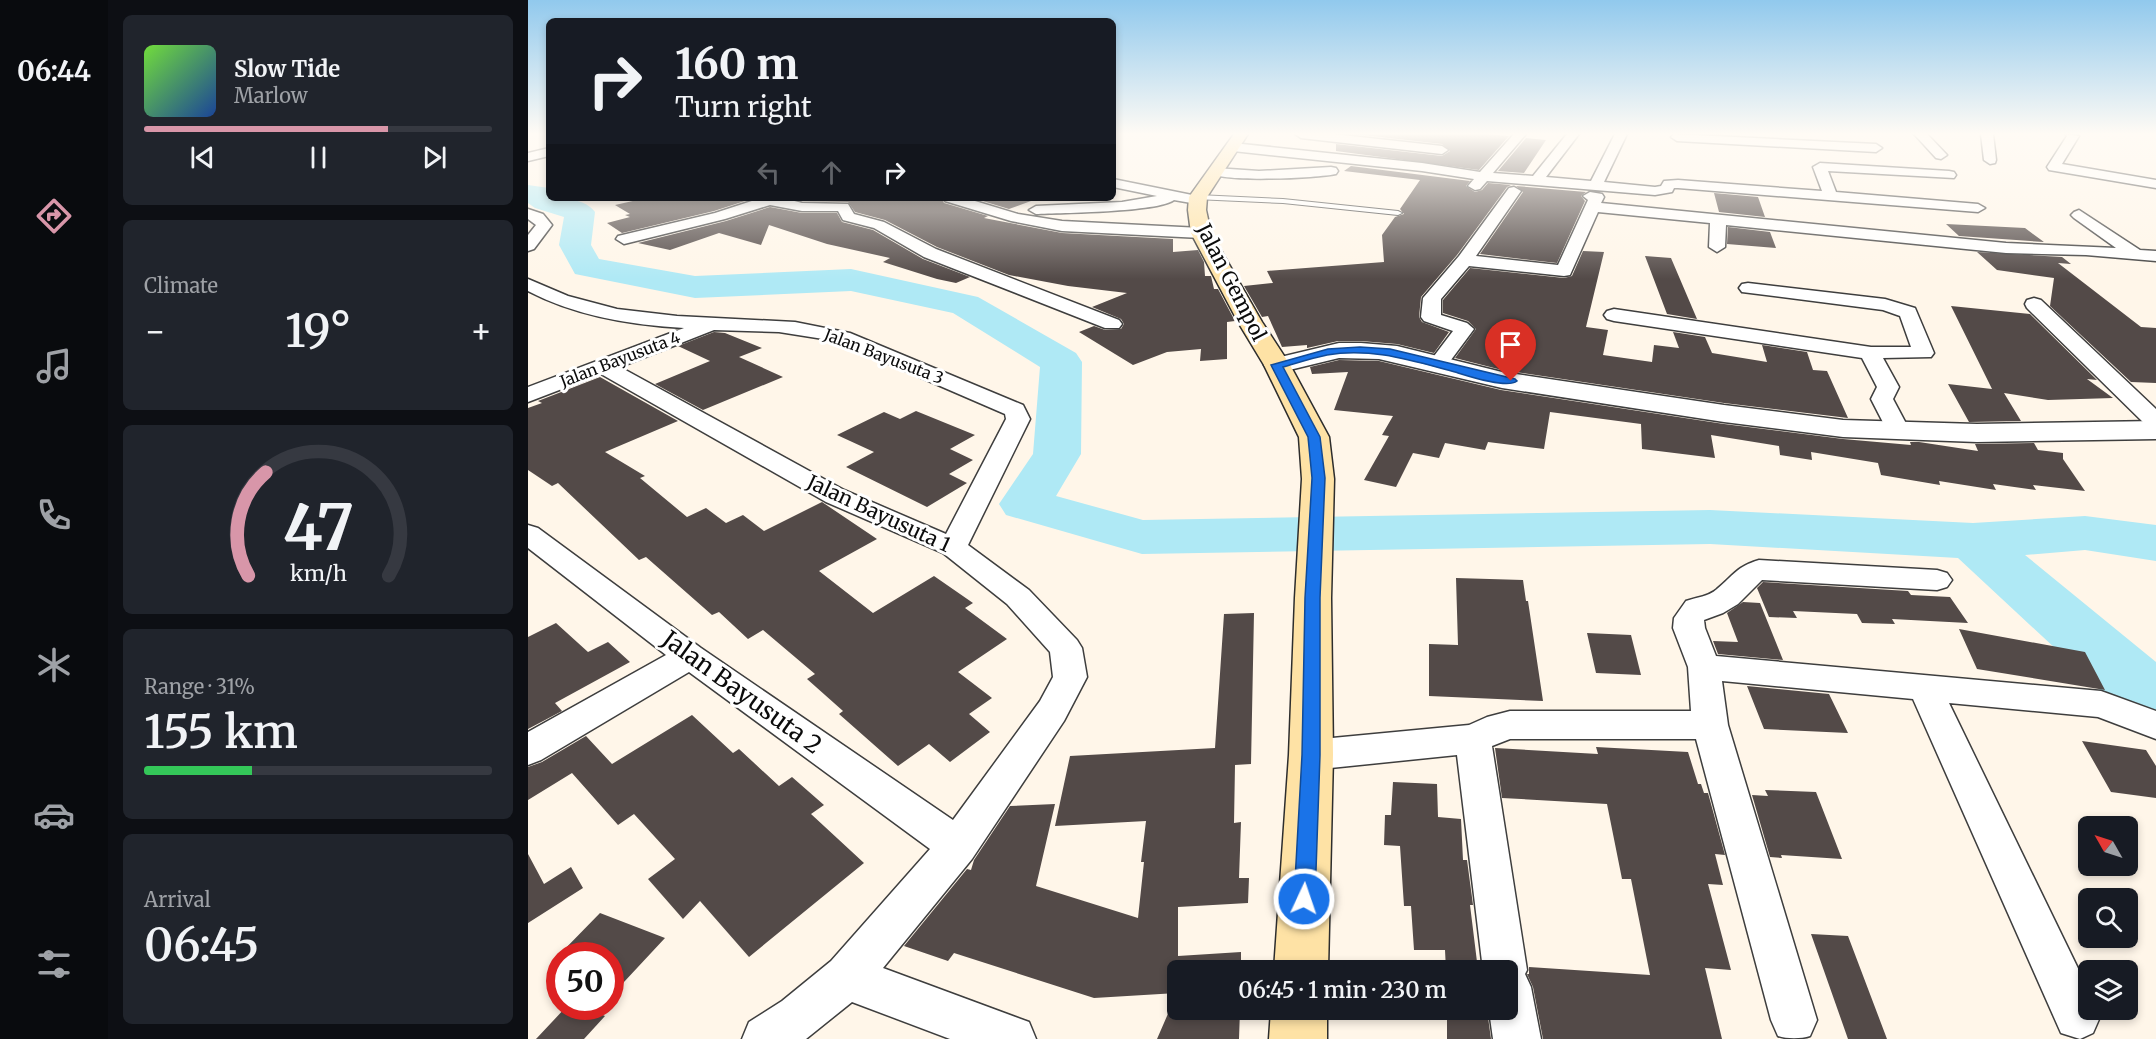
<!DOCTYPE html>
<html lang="en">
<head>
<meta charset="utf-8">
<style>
	:root { --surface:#171b24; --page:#20242c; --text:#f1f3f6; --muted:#9ea1a6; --line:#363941; --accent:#d896a9 }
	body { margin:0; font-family:Merriweather,serif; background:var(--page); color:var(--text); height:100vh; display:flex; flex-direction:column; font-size:22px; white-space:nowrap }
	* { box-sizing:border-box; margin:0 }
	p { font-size:20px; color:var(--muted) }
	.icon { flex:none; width:33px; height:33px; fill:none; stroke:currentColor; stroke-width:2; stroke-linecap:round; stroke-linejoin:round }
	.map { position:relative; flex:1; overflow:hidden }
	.drawer { display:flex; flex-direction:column; gap:15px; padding:15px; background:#0d0f14; width:420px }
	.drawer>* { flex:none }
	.guide { position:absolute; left:18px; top:18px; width:570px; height:183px; border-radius:9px; box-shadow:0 3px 9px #0003; background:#171b24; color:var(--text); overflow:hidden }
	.needle { width:39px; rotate:309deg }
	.fabs { position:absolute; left:1550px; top:816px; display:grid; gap:12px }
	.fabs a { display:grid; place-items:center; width:60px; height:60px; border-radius:9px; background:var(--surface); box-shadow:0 3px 9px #0003; font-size:30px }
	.speed { position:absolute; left:18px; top:942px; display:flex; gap:12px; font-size:30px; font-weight:700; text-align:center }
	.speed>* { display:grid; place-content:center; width:78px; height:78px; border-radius:50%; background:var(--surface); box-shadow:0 3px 9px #0003; line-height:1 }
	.speed .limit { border:9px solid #d22; background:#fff; color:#111 }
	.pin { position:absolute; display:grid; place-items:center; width:51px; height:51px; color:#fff; margin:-62px -26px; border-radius:50% 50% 50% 0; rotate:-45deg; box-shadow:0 0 6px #0007 }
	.pin .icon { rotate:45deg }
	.me { position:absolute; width:66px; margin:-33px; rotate:3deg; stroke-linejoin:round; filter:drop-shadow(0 0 4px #0008) }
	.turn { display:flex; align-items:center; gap:21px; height:126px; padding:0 30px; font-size:27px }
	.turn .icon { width:78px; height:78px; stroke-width:2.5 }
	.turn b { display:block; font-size:42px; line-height:51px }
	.lanes { display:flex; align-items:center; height:57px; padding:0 30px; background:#0003; justify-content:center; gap:30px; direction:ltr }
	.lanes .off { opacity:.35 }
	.big { font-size:45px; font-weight:600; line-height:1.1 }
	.drawer .tile { flex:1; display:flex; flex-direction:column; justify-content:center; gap:9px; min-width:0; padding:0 21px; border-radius:9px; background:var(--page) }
	.drawer .dial { align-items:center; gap:0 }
	.dial svg { height:156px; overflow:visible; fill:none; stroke:var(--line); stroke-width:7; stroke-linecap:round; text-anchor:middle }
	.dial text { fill:var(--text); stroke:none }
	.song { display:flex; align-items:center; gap:18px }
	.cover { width:72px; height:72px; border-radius:9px; background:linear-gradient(135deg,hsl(100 70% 55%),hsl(220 70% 35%)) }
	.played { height:6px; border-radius:3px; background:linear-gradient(90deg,var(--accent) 70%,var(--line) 70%) }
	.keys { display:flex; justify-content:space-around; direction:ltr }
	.heat { display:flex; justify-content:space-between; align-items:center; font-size:33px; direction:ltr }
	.charge { height:9px; border-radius:4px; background:linear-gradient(90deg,#34c759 31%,var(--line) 0) }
	.trip { position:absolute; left:639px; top:960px; width:351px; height:60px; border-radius:9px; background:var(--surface); box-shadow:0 3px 9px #0003; font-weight:600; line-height:60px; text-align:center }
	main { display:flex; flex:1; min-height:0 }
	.menu { display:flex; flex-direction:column; width:108px; justify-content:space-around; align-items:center; background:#090b0e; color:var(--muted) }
	.menu .icon { width:42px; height:42px }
	.menu .active { color:var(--accent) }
	.menu b { font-size:27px; color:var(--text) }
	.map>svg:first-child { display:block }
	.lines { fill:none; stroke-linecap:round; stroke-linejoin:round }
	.river { fill:#afe9f5; fill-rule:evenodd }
	.building { fill:#534a48 }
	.service-casing { stroke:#3e3e3e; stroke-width:2 }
	.minor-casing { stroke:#3e3e3e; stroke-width:3 }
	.tertiary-casing { stroke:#3e3e3e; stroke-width:3 }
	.secondary-casing { stroke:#2d2d2d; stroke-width:3 }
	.service { fill:#fff; fill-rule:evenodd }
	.minor { fill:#fff; fill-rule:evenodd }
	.tertiary { fill:#fff; fill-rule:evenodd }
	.secondary { fill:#fee2a5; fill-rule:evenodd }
	.route { fill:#1a73e8; stroke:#114b97; stroke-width:1.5 }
	.labels { text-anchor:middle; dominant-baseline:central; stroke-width:6; stroke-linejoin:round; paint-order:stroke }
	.far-street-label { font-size:16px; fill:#0b0b0b; stroke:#fff }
	.street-label { font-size:20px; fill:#0b0b0b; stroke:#fff }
	.near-street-label { font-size:24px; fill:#0b0b0b; stroke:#fff }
</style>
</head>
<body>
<main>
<nav class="menu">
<b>06:44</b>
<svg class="icon active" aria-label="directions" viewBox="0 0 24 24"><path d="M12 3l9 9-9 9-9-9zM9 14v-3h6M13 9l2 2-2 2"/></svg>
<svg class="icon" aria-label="music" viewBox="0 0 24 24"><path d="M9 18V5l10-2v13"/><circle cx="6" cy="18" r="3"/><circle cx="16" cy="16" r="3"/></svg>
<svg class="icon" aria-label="phone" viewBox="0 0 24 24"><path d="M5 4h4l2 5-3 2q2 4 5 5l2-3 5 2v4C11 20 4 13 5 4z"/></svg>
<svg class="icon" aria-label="climate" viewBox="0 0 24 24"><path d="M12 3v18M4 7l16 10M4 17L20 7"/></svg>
<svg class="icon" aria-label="car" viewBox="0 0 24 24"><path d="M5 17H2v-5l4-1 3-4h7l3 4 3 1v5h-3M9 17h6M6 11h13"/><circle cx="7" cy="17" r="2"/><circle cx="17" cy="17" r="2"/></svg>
<svg class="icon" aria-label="filters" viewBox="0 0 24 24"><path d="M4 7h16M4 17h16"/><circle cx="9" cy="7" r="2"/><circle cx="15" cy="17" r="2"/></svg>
</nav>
<section class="drawer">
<div class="tile">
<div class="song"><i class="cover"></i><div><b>Slow Tide</b><p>Marlow</p></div></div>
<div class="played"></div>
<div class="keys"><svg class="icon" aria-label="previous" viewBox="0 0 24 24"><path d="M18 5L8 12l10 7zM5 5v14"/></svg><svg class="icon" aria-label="pause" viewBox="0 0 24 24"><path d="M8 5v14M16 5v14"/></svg><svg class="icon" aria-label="next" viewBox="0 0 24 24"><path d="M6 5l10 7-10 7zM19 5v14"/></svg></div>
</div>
<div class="tile"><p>Climate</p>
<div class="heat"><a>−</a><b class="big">19°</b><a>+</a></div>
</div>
<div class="tile dial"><svg viewBox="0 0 100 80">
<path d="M14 69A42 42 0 1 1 86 69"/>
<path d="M14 69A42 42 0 0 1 23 16" stroke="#d896a9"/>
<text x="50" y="56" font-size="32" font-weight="700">47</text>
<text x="50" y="72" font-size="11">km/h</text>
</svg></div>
<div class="tile"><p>Range · 31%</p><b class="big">155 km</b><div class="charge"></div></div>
<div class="tile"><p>Arrival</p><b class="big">06:45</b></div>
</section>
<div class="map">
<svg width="1628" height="1039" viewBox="0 0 1628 1039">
	<rect width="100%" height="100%" fill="#fff6e9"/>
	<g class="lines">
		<path class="river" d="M0,185L21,188V198C36,198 58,199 67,212L63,245L71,259L167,276L323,269L450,297L548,353L554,362L553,454L528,496L615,520L1182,510L1445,523L1557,516L1628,525V561L1557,550L1497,555L1628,662V722L1604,715L1586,703L1430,558L1182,544L614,554L478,515L471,504L505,454L512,367L425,313L323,291L167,298L47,274L31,245L36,217L7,208L0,203Z"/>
	</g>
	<path class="building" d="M826,134H957L981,136L951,170L808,151V144L914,156L922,151L914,144Z
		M998,138L1018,140L996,173L970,171Z
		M823,166L942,181L938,186L947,192L954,190L960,183L983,185L979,187L929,255L893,297L891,317L894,322L921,332L906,353L869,344L833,341H810L779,348V345L754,347L740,316L734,317L716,286L745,283L739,271L856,262L854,235L867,217L876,214L872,209L892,180L816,171Z
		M988,186L1058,192L1053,196L1057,201L1029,263L952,254L995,192Z
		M1186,193L1230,197L1237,217L1191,212Z
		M118,198H226L186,211L94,233L79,223L102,217L97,215L102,214L87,205Z
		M264,198H413L416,203L460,216L456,218L534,233L645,239V252L670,250L676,262L677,276H683L686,289H690L707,321L699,322V359L672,361L673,349L639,352L605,365L551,332L566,326L577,330L593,329L596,324L593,319L564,307L599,293L540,286L481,275L409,247L357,220L327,212L320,202L274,201Z
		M445,198H502L503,201L481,209Z
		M242,207L274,213H309L314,222L345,230L395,259L442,277L428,283L409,279L355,262L362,258L299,244L241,225L233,245L191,233L142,250L110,243L198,221Z
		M1418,224L1497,228L1516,242L1431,236Z
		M1200,227L1242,232L1248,248L1199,244Z
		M1055,251L1076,252L1058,327L1080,330L1075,355L1124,362L1126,345L1151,348L1145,332L1177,337L1184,353L1239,362L1234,345L1279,352L1285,370L1299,371L1320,418L1196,403L974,370L927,358L948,329L940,321L915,313V300L942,268L1036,278L1044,276Z
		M1449,252L1534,257L1543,264L1530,263L1613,327L1628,328V383L1603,382L1522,306L1526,278L1469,270Z
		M1117,256L1143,258L1169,319L1139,314Z
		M1423,306L1502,314L1569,380L1559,379L1585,398L1520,400L1476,393L1493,421L1441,422L1420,384L1464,389Z
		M186,332L197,333L234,348L211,357L255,377L175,410L127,384L182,361L150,346Z
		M811,360L851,361L973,390L1196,424L1315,439L1383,445L1382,442H1391L1450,451L1447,444L1506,443L1510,450L1535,453V459L1557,491L1505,485L1508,490L1465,484L1468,490L1411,481L1412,485L1353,475L1350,463L1283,452L1284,460L1252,455L1251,446L1183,435L1187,458L1114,449L1113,424L1022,412L1016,449L960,442L957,450L917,443L911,458L885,453L868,487L836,480L861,436L854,435L865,416L806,410L820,372L784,374L782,367Z
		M72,377L150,421L77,452L117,476L112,478L159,517L178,508L198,523L215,515L236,531L294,502L349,539L291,571L345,613L406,576L445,603L437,608L479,639L430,672L464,698L441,714L462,732L422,762L401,744L370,766L311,714L315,711L279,679L287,674L235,630L220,639L191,612L184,615L118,557L111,560L30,483L24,486L0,470V408L14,403L10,401Z
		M388,411L447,435L422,449L445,460L421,474L439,483L399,507L318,467L346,452L309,435L356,412L372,419Z
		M928,578L995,580L998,601H1000L1015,701L901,696V644L930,645Z
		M1235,582L1380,591L1383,595L1422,597L1440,623L1364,619L1367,624L1334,623L1329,614L1265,611L1269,618L1241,617L1229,588Z
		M1215,602L1232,603L1255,660L1190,654L1185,641L1210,642L1199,613Z
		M726,613L723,764L707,765L706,823L713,822L711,878H721L720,903L650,907V956L713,952V970H650V1010H712L711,1039H629L649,993L566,998L426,953L420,961L376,946L439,869L443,870L446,860L482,806L527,804L508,886L610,918L616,862H613L618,821L527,826L542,756L687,748L696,614Z
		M28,623L60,652L80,642L102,662L27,703L34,711L0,729V637Z
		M1431,629L1557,652L1577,690L1449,669Z
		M1059,633L1103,635L1113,675L1068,673Z
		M1219,686L1301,694L1320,733L1236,729Z
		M164,715L205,753L211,749L251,786L264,777L296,805L283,814L336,863L221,957L172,901L155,919L120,879L147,859L106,814L90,825L44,773L0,800V767L14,762L58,736L84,764Z
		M1554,741L1618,750L1628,766V798L1583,792Z
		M1068,747L1160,752L1170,784H1173L1176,793H1180L1197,855L1187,854L1195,885L1180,884L1203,970L1177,968L1194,1039H1015L1005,987L999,974H1001V967L1122,975L1103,879H1094L1079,804L974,798L967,748L1070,754Z
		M865,782L909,784L910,817L933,819L935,860H939L945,905H942L950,970H918L917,950H886L883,906H876L872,846L856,845L857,815H863Z
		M1237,790L1288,792L1314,859L1253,855L1254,858L1242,857L1224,795L1240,796Z
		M0,854L16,884L43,867L55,888L0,923Z
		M72,913L137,938L82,997V956H30Z
		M1283,934L1320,936L1359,1039H1320Z
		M39,1006H55L77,1016L56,1039H8Z
		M919,1010H959L963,1039H919Z"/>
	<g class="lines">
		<g class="service-casing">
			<path id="service" d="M670,195L755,199L870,211L874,213L870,215L755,203L667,199V195Z"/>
		</g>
		<g class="minor-casing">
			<path id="minor" d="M767,134H805L914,146L920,150L914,154L773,138Z
				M986,134H998L965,173L1005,176L1039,134H1051L1018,177L1063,181L1087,134H1099L1076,182L1127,187L1133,186L1136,181L1150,180L1294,191L1285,167L1292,163L1421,171L1426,172L1428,175L1426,178L1300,171L1308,192L1450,204L1457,208L1450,212L1150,188H1146L1144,192L1127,195L959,181L952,189L947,190L940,186L946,179L894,171L705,151L699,147L705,143L894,163L952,172Z
				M1146,134L1348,144L1354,148L1348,152L1149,141L1143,137Z
				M1386,134H1399L1419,155L1413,159L1408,158Z
				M1453,134H1465L1468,160L1467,163L1462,164L1456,160Z
				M1537,134L1551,136L1534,164L1628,180V188L1521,170L1519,167L1539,136Z
				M21,148V156L0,161V153Z
				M803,167L808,168L810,171L808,174C790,178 691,183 680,172L687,168L731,171Z
				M585,179L669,196L676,200L669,204L646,200C631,212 532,213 508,214L501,210L508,206L594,202L629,196L585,187Z
				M986,187L993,191L948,256L1030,265L1060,200L1055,196L1062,192L1074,194L1076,197L1073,203L1478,243L1588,248L1546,218L1543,215L1546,212L1551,210L1612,250L1628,251V261L1558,255L1478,253L1198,225L1197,247L1189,252L1181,247L1182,223L1070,212L1042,275L1036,276L941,266L913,299V315L939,323L946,329L917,368L910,370L903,368L900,364L925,331L896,321L893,317L895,298L931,256L981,188Z
				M233,198H255L274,203L320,204L326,214L356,222L408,249L591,320L594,324L591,328H577L396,257L346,228L315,220L310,211H274L242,205L197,219L96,244L88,239L90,236L187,213Z
				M415,198H437L490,214L534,221L673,228L681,233L673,238L534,231L483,221L417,201Z
				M0,209L15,214L24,225L6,249L0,251V235L8,225L0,219Z
				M0,279L40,296L89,309L149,316L267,322L322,333L495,405L502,419L440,545L501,590L549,640L554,648L559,677L536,721L444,859L355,968L501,1022L508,1039H422L324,1002L278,1039H214L221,1022L254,1001L303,961L402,849L161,672L13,760L0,765V732L138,655L0,548V525L10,528L173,648L425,820L512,701L525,677L522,652L479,604L415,553L298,502L73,374L0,402V387L156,328C102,325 48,316 0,291ZM186,330L251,332L308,341L477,414L478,419L418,534L316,490L92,367Z
				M1220,283L1357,299L1387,308L1406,353L1403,357L1355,358L1371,387L1365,399L1382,431L1378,436L1370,438L1362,436L1343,399L1349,387L1334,358L1086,321L1079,319L1076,315L1079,311L1086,309L1343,347H1383L1372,316L1355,310L1214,292L1211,288L1214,284Z
				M1506,298L1513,300L1628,409V429L1620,427L1499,308L1497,304L1499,300Z
				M1231,560L1409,570L1419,573L1424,580L1419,587L1409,590L1234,580L1210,604L1195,613L1176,620L1177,628L1188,656L1573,691L1628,711V739L1570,717L1421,703L1560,989V1010H1569L1572,1017L1565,1033L1552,1039L1533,1033L1385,699L1194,681L1200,725L1289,1020L1282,1036C1273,1039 1259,1039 1250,1036L1243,1020L1168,739H982L964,746L999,970L997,974L1003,987L1013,1039H965L961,1010H980V970H955L929,755L783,770L770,766L765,755L770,744L783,740L941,725L959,717L982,711H1163L1160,667L1145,628L1146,618L1158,601C1169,597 1180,597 1189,589C1206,575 1208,567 1231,560Z"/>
		</g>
		<g class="tertiary-casing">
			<path id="tertiary" d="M811,343H833L869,346L974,372L1196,405L1315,420L1449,424L1628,421V439L1449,442L1315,437L1196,422L974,388L851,359L811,358L749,373L740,370L736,365L740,360Z"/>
		</g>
		<g class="secondary-casing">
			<path id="secondary" d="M706,134H720L679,197L678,210L683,233L734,322L762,365L801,437L806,479L803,598L805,755L800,970H746L761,755L767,598L774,479L771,437L736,365L710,322L663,233L660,210L661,197Z
				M743,1010H799V1039H741Z"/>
		</g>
		<use href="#service" class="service"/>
		<use href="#minor" class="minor"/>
		<use href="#tertiary" class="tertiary"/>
		<use href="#secondary" class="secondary"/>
	</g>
	<linearGradient id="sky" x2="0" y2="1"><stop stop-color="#91c9ed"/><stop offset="0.48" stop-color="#fffbf5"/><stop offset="1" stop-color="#fffbf5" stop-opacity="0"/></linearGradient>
	<rect width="1628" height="279" fill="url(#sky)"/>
	<path class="route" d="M832,347L862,349L987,379L989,381C979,389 940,376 927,372C885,361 843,347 799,355C784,358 769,363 755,367L792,437L797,478L792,598V755L787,899L784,906L776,909L769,906L766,899L774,755L777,598L784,478L780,437L743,365L800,349Z"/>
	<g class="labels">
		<g class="far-street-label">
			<text transform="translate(356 356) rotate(21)">Jalan Bayusuta 3</text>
			<text transform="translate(92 359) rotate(-21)">Jalan Bayusuta 4</text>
		</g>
		<g class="street-label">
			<text transform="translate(704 282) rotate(63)">Jalan Gempol</text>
			<text transform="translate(351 513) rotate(25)">Jalan Bayusuta 1</text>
		</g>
		<g class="near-street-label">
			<text transform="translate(214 692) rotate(36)">Jalan Bayusuta 2</text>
		</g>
	</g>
</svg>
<div class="fabs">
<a><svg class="needle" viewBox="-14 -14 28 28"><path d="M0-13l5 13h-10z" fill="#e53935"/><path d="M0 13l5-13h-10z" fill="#9ea1a6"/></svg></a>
<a><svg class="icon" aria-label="search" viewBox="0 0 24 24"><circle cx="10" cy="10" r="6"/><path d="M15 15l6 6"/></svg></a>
<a><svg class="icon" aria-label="layers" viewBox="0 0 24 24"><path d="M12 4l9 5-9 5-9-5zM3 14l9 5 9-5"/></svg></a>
</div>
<div class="speed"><div class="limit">50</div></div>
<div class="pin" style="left:983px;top:381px;background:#d93025"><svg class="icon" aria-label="arrive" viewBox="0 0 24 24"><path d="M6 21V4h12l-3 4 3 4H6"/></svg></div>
<svg class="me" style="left:776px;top:899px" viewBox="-20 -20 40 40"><circle r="17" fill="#1a73e8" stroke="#fff" stroke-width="3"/><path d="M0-11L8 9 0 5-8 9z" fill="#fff"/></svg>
<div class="trip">06:45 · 1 min · 230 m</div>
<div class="guide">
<div class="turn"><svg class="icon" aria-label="right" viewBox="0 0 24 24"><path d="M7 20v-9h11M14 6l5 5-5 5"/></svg><div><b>160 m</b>Turn right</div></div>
<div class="lanes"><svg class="icon off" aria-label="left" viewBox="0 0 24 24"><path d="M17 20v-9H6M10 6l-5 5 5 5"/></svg><svg class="icon off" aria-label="ahead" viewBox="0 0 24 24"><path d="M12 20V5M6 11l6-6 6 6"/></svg><svg class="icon" aria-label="right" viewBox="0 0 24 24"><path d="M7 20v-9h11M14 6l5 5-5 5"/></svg></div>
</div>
</div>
</main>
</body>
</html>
